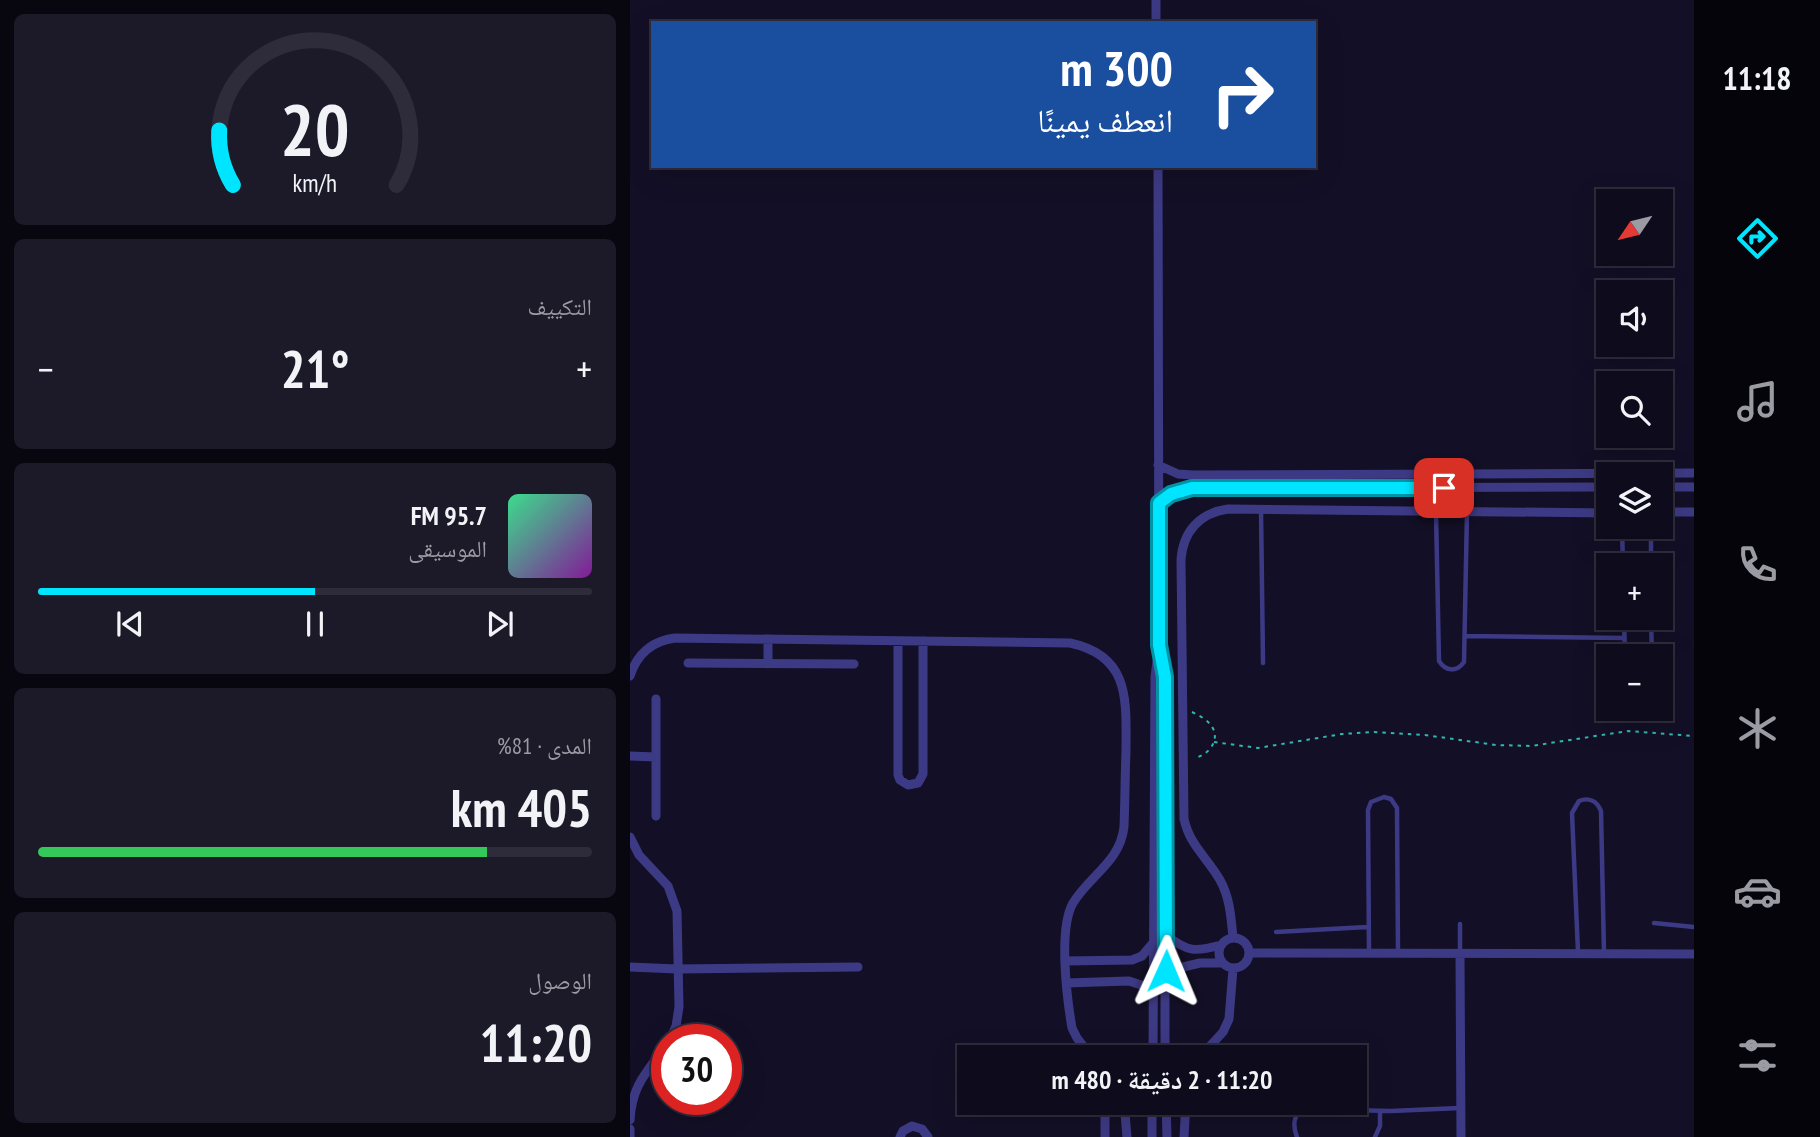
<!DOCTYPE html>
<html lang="ar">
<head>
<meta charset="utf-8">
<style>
	:root { --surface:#0e0b1c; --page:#1c1929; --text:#f1f3f6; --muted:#9b9ba3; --line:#2e2b3b; --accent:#00e5ff }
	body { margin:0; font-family:"PT Sans Narrow","Noto Naskh Arabic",sans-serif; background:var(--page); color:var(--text); direction:rtl; height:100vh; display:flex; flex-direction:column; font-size:26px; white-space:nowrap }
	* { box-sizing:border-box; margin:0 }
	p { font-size:23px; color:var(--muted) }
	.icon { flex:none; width:38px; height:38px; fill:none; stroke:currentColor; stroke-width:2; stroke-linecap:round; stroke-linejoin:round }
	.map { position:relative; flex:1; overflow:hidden; direction:ltr }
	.side { display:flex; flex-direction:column; gap:14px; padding:14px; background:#08060f; width:630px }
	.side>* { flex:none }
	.banner { position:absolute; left:21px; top:21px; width:665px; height:147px; border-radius:0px; box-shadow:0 7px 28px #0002,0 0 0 2px var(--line); direction:rtl; background:#1a4fa0; color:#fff; overflow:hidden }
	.needle { width:46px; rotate:235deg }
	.buttons { position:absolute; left:966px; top:189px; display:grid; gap:14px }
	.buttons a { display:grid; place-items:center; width:77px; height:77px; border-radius:0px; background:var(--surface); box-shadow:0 7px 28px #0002,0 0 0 2px var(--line); font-size:35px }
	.speed { position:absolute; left:21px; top:1024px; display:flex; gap:14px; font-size:35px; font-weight:700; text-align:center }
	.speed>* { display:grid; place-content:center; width:91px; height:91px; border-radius:50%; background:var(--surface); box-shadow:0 7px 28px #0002,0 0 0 2px var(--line); line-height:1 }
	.speed .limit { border:10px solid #d22; background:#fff; color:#111 }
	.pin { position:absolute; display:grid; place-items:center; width:60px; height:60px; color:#fff; margin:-30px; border-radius:14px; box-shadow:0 4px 10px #0006 }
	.me { position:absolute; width:77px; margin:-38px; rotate:1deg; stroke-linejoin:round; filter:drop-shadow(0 0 5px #0008) }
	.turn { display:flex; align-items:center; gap:24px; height:147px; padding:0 28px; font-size:32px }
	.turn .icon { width:91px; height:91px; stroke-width:2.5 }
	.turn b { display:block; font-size:49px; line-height:60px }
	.big { font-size:52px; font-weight:800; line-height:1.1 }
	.side .widget { flex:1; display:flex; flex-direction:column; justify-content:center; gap:10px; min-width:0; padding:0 24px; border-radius:10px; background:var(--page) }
	.side .dial { align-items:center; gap:0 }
	.dial svg { height:182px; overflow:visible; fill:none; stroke:var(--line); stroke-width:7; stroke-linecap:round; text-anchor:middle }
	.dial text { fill:var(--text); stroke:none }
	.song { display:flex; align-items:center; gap:21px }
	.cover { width:84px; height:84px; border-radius:10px; background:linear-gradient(135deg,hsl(150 70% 55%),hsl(290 70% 35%)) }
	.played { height:7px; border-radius:4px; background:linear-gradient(90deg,var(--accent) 50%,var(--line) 50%) }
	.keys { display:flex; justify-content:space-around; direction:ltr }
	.heat { display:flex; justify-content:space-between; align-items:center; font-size:38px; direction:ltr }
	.charge { height:10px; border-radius:5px; background:linear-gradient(90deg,#34c759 81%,var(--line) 0) }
	.trip { position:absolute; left:327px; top:1045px; width:410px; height:70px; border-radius:0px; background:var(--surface); box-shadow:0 7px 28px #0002,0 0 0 2px var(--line); font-weight:800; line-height:70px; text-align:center; direction:rtl }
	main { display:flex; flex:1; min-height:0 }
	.tab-bar { display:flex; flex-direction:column; width:126px; justify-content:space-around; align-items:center; background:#06040b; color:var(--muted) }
	.tab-bar .icon { width:49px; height:49px }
	.tab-bar .on { color:var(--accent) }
	.tab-bar b { font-size:32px; color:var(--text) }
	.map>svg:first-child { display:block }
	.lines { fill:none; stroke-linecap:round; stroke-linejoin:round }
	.path { stroke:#2fb8b0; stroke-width:2; stroke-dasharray:3.5 5; stroke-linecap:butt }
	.lane { stroke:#3d3a85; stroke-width:4.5 }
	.street { stroke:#3d3a85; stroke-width:9 }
	.route-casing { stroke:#0095a6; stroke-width:18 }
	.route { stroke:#00e5ff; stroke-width:12 }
</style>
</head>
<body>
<main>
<nav class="tab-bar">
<b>11:18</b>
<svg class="icon on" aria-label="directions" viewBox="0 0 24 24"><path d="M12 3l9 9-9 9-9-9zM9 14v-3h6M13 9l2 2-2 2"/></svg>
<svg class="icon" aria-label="music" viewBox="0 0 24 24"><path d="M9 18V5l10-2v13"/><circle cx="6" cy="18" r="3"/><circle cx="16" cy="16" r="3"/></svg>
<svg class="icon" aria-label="phone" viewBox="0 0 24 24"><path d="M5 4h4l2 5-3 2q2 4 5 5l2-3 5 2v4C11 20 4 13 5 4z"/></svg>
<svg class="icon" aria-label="climate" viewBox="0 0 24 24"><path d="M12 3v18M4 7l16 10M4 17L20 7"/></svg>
<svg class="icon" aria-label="car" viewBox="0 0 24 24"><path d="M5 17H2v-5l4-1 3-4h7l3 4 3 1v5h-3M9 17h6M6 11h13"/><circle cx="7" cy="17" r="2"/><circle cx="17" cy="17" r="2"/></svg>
<svg class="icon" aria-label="filters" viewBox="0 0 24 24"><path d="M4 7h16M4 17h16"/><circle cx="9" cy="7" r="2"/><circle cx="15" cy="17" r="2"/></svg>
</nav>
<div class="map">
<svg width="1064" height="1137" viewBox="0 0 1064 1137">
	<rect width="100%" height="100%" fill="#130f26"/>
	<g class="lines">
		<path class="path" d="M562,712C568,715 574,718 578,722C593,736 581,754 565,758
			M584,742L628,748L712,734L744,732L795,735L866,745L901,746L998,731L1064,736"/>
		<path class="lane" d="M631,510L633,663
			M806,513L809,661C816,672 827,672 834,662L837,512
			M992,527L993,565
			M1021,527V565
			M994,618L995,656
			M1021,618L1022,656
			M835,636L994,638
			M1024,923L1064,927
			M830,924V952
			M646,932L737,927
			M739,952L738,810L741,802L754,797L761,799L767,808L768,952
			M948,952L942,813L949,801C959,797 967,801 971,811L974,953
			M667,1137C663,1127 663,1116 672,1109L761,1111L830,1108
			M745,1137L750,1126V1111"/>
		<path class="street" d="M526,0V23
			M528,465L548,474L563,475L1064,473
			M1031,487H1064
			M529,503L541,494L562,488L978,487
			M1031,512H1064
			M268,641V775L270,780L278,785L288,783L293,774V641
			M529,646L535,677V1057
			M58,663L224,664
			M138,664V639
			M0,676C7,654 22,641 45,638L440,643C501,656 496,701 496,751C495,776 495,802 494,827C490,862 460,875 443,903C428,929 437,999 442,1028L447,1038L462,1057
			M26,699V816
			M0,756L26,757
			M0,837L9,855L38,886L47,911L49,1007L46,1026L40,1040
			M537,936C558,952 565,952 591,945
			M589 953a15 15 0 1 1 30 0a15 15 0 1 1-30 0Z
			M603,938C601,917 600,898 590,880C577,857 560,846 554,819L551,560C553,531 570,513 598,509L978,513
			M619,953L1064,954
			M830,953L831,1137
			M435,961L502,960L512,956L523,943
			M0,967L47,969L228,967
			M532,972L570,963H592
			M436,983L499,981L523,989
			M523,1057L525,677L529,645L528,166
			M570,1057L593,1032L599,1019L603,969
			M494,1102L497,1137
			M536,1102L537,1137
			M475,1110V1137
			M0,1120C2,1084 18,1071 37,1044
			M0,1129V1137
			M270,1137L273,1131L282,1126L292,1129L298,1137
			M522,1137V1102
			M554,1137L556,1102"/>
	</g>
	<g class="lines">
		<g class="route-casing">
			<path id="route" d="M536,971L535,677L529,645V503L541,494L562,488H814"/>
		</g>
		<use href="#route" class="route"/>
	</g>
</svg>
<div class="buttons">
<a><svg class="needle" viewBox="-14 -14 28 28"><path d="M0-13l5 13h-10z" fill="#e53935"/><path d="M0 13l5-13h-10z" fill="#9b9ba3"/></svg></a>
<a><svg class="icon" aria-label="sound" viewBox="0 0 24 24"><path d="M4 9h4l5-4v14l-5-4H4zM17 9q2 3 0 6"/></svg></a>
<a><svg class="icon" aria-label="search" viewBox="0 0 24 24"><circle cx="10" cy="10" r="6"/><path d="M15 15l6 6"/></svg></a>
<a><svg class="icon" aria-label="layers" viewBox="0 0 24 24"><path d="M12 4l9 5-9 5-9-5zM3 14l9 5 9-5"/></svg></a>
<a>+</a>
<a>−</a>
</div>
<div class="speed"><div class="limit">30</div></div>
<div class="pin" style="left:814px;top:488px;background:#d93025"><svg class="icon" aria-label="arrive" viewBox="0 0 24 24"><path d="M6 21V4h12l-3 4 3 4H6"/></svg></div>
<svg class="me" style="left:536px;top:971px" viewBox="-20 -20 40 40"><path d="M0-17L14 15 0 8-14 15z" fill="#00e5ff" stroke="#fff" stroke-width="4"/></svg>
<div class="trip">11:20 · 2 دقيقة · 480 m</div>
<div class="banner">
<div class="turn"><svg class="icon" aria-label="right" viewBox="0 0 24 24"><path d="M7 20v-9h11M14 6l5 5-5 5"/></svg><div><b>300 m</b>انعطف يمينًا</div></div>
</div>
</div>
<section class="side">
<div class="widget dial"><svg viewBox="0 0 100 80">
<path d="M14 69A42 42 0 1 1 86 69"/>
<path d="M14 69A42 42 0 0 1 8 45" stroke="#00e5ff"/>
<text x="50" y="56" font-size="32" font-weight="700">20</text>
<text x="50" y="72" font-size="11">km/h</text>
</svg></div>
<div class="widget"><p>التكييف</p>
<div class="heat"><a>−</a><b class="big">21°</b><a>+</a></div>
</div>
<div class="widget">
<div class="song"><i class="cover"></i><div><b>95.7 FM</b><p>الموسيقى</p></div></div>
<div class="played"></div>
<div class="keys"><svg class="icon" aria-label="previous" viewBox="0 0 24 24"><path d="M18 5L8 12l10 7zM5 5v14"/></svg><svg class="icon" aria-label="pause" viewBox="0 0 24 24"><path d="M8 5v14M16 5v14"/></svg><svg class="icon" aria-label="next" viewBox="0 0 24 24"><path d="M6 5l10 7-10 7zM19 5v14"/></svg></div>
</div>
<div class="widget"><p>المدى · 81%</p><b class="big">405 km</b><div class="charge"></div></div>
<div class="widget"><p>الوصول</p><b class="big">11:20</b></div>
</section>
</main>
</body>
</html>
